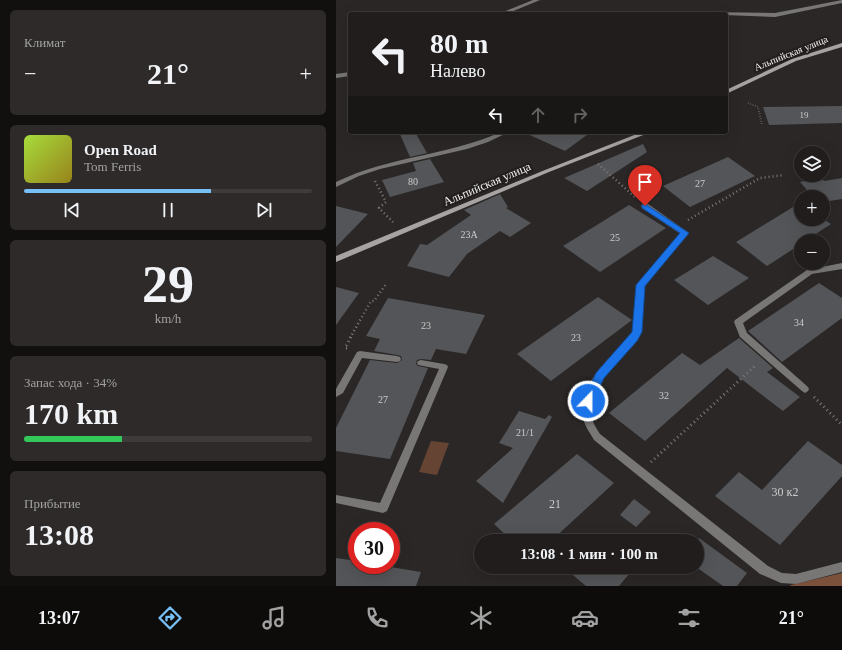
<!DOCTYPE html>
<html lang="ru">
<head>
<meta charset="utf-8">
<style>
	:root { --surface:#201d1c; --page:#2d2a29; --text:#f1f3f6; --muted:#a2a2a3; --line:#3d3b3b; --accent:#76c0f7 }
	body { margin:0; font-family:Georgia,serif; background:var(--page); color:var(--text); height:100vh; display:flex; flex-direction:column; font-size:15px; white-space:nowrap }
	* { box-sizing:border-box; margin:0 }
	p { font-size:13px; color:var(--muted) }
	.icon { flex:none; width:22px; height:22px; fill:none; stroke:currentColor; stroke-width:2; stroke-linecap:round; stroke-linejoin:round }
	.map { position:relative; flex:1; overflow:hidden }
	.side { display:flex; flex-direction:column; gap:10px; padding:10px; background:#12100f; width:336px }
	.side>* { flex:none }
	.guide { position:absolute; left:12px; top:12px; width:380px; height:122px; border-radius:4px; box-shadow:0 4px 16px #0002,0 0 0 1px var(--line); background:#201d1c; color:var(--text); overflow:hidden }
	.buttons { position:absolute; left:458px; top:146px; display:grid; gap:8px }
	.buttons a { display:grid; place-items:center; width:36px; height:36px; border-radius:50%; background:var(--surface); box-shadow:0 4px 16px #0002,0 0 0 1px var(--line); font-size:20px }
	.speed { position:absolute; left:12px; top:522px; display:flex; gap:8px; font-size:20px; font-weight:700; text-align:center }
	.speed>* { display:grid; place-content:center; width:52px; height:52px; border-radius:50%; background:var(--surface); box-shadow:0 4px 16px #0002,0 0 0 1px var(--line); line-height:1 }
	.speed .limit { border:6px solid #d22; background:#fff; color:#111 }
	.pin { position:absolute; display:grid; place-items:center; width:34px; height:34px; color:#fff; margin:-41px -17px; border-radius:50% 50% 50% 0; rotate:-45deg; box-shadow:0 0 4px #0007 }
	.pin .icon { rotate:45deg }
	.me { position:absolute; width:44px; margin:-22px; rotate:22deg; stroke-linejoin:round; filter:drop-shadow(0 0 3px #0008) }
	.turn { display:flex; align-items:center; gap:14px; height:84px; padding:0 16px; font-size:18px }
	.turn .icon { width:52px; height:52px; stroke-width:2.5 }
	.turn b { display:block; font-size:28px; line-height:34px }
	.lanes { display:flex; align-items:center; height:38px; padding:0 16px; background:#0003; justify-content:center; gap:20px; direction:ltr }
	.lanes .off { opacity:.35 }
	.big { font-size:30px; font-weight:600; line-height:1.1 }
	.side .card { flex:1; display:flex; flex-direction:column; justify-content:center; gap:6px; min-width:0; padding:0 14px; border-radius:6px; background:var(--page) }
	.side .dial { align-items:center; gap:0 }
	.dial b { font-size:52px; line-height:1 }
	.song { display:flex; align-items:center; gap:12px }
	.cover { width:48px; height:48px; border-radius:6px; background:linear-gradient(135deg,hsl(80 70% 55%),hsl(50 70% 35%)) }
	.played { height:4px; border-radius:2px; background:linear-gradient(90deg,var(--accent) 65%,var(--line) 65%) }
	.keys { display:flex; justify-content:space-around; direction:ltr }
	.heat { display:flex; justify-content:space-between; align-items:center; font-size:22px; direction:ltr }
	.charge { height:6px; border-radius:3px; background:linear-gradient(90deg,#34c759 34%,var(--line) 0) }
	.trip { position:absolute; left:138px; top:534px; width:230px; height:40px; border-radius:20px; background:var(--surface); box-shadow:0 4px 16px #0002,0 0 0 1px var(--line); font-weight:600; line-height:40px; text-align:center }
	.tabs { display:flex; height:64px; justify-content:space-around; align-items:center; background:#0d0c0b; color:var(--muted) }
	.tabs .icon { width:28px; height:28px }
	.tabs .active { color:var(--accent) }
	.tabs b { font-size:18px; color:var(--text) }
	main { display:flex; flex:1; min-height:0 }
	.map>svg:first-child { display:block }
	.green { fill:#643 }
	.forest { fill:#7b513c }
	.building { fill:#535558 }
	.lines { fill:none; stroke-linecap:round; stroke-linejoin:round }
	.path-far2 { stroke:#7d7b7a; stroke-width:2; stroke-dasharray:0.5 2; stroke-linecap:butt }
	.path-far1 { stroke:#7d7b7a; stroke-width:2.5; stroke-dasharray:1 3; stroke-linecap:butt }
	.path { stroke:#7d7b7a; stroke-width:3; stroke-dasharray:1 3.5; stroke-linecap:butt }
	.lane { fill:#787776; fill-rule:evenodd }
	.street { fill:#787776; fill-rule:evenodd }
	.secondary { fill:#a6a3a2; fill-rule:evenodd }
	.route { fill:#1a73e8; stroke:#114b97 }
	.labels { text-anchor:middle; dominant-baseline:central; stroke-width:4; stroke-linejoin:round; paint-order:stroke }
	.far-number-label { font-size:9px; fill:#cccbcb }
	.far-street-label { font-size:10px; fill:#f4f2f1; stroke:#211e1d }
	.number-label { font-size:10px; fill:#cccbcb }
	.street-label { font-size:12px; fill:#f4f2f1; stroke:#211e1d }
	.near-number-label { font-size:12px; fill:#cccbcb }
</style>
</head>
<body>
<main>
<section class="side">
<div class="card"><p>Климат</p>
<div class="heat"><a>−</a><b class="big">21°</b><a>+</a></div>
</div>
<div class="card">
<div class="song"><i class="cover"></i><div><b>Open Road</b><p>Tom Ferris</p></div></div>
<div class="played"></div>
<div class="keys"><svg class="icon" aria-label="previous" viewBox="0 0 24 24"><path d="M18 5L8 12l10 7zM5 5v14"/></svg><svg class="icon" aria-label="pause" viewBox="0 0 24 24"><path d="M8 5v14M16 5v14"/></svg><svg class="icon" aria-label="next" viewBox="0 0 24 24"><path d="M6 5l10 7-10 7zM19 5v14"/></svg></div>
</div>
<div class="card dial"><b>29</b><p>km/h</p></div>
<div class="card"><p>Запас хода · 34%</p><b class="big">170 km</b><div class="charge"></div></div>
<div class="card"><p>Прибытие</p><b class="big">13:08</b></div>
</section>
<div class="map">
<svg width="506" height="586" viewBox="0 0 506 586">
	<rect width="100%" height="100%" fill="#2a2726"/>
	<path class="green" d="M95,441L113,443L101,475L83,472Z"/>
	<path class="forest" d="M506,573V586H454L455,585Z"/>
	<path class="building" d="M506,106V123L433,125L427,107Z
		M63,132H79L91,153L74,157Z
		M187,132H255L229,151Z
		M307,144L311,152L251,191L228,178Z
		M392,157L419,176L354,207L327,186Z
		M94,159L108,182L54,197L46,180L80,171L77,163Z
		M485,178L488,181L506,178V199L487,202V197H477L464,182Z
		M164,194L172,207L170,208L195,223L174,237L164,231L131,254L113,277L71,266L84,244L91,245L135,215L128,210Z
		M462,204L465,206V219H487L495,224L469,241H465V244L431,266L400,242Z
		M293,205L330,228L264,272L227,246Z
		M0,206L32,214L0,247Z
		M377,256L413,278L372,305L338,280Z
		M483,283L506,298V318L446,362L412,331Z
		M0,287L23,293L0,325Z
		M262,297L296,320L215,381L181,354Z
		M52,298L149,315L130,354L100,349L95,360L85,359L81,360L80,364L82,366L92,368L54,459L0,451V428L34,360L61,363L66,360L65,356L61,355L38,351L44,339L30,336Z
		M403,338L437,368L431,372L464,397L447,411L391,368L309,441L273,413L346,353L364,365Z
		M183,411L209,419L213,415L216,417L167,503L140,481L177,448L163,443Z
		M472,441L506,465V476L444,545L379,496L403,472L426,490Z
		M241,454L278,483L215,541H176L158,524Z
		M298,499L315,512L300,527L284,515Z
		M363,538L411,573L401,586H387L360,567L361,541Z
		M0,558L21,561V565H43L85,572L80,586H0Z
		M235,567H297L298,568L283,586H250L232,571Z"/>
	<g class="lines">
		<path class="path-far2" d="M412,103L422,107L426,125"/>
		<path class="path-far1" d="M262,164L300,198
			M39,181L50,202L43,208L57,222
			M352,220L424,178L448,175
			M14,338L35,301H38L50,284"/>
		<path class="path" d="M11,348H9L15,337
			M478,397L506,425
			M315,462L420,365"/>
		<path class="lane" d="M306,204H312L353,233L349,235H346L306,208L305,206Z
			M24,351L61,356L64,357L65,359L64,361L61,362L26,358L7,393L0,397V389L21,352Z
			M85,360L108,364L111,365L112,367L51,511L47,513L0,503V495L44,503L103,369L82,365L81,363L82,361Z"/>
		<path class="street" d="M197,0H204L170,14H162Z
			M506,0V3L439,17L361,14L364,12L439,13Z
			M14,72V76L0,78V74Z
			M165,132H173L152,142L131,149L44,169L23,176L0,187V182C54,156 111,156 165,132Z
			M346,231H349L353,233L309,286L305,332L302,339C298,346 291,351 285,357C270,373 251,394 256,417C257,424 261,429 264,434L432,566L446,573L460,574L506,562V572L460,584L445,583L424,574L258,440C254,433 248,425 247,417C242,392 262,369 278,353C285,346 293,341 297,332L301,285Z
			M506,263V269L476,274L407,323L411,333L472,387L473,389L472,391L469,393L466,391L404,337L398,322L399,320L471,270Z"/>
		<path class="secondary" d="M506,43V47L460,61L390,94V90L456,59Z
			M306,132H315L213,172L0,262V256L209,170Z"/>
	</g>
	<path class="route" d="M309,204L353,233L309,286L306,332L301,341L268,378L256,404L252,405L247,401L260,373L296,332L300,285L344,233L306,208V205Z"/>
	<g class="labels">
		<g class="far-number-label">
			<text x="468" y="115">19</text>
		</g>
		<g class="far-street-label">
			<text transform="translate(455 53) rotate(-22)">Альпийская улица</text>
		</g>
		<g class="number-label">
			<text x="77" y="181">80</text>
			<text x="364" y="183">27</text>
			<text x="133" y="234">23А</text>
			<text x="279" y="237">25</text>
			<text x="463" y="322">34</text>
			<text x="90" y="325">23</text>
			<text x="240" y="337">23</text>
			<text x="328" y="395">32</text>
			<text x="47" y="399">27</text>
			<text x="189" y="432">21/1</text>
		</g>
		<g class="street-label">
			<text transform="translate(151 184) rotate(-23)">Альпийская улица</text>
		</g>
		<g class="near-number-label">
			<text x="449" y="492">30 к2</text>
			<text x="219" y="504">21</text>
		</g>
	</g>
</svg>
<div class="buttons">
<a><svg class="icon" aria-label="layers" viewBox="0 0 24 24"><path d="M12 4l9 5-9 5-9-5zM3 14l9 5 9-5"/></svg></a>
<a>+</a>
<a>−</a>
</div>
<div class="speed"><div class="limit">30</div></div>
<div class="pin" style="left:309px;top:206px;background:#d93025"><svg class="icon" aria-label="arrive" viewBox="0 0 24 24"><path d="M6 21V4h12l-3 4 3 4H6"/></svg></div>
<svg class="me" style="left:252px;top:401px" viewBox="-20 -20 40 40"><circle r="17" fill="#1a73e8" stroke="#fff" stroke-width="3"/><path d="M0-11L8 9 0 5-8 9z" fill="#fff"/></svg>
<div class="trip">13:08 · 1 мин · 100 m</div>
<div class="guide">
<div class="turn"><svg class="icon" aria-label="left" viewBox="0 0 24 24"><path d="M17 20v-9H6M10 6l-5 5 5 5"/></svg><div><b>80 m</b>Налево</div></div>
<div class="lanes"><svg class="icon" aria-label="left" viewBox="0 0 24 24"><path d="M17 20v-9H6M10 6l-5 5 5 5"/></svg><svg class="icon off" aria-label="ahead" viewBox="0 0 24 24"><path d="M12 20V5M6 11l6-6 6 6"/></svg><svg class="icon off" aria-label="right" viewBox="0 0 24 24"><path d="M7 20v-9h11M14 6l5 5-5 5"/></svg></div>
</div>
</div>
</main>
<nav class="tabs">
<b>13:07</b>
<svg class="icon active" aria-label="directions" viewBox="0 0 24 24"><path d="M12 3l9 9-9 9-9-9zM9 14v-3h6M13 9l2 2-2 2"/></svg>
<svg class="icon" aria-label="music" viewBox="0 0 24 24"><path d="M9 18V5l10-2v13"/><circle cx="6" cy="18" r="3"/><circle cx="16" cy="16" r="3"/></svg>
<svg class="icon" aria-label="phone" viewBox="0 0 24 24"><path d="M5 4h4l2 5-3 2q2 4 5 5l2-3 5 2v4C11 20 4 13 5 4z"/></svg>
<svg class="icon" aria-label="climate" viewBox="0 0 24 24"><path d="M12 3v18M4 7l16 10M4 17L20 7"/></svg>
<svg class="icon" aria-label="car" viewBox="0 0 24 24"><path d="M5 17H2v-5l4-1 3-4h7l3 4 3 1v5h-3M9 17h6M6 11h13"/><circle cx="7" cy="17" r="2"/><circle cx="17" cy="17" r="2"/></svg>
<svg class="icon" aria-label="filters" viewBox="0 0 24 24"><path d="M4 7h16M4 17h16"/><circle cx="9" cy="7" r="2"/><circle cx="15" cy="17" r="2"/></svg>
<b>21°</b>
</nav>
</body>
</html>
